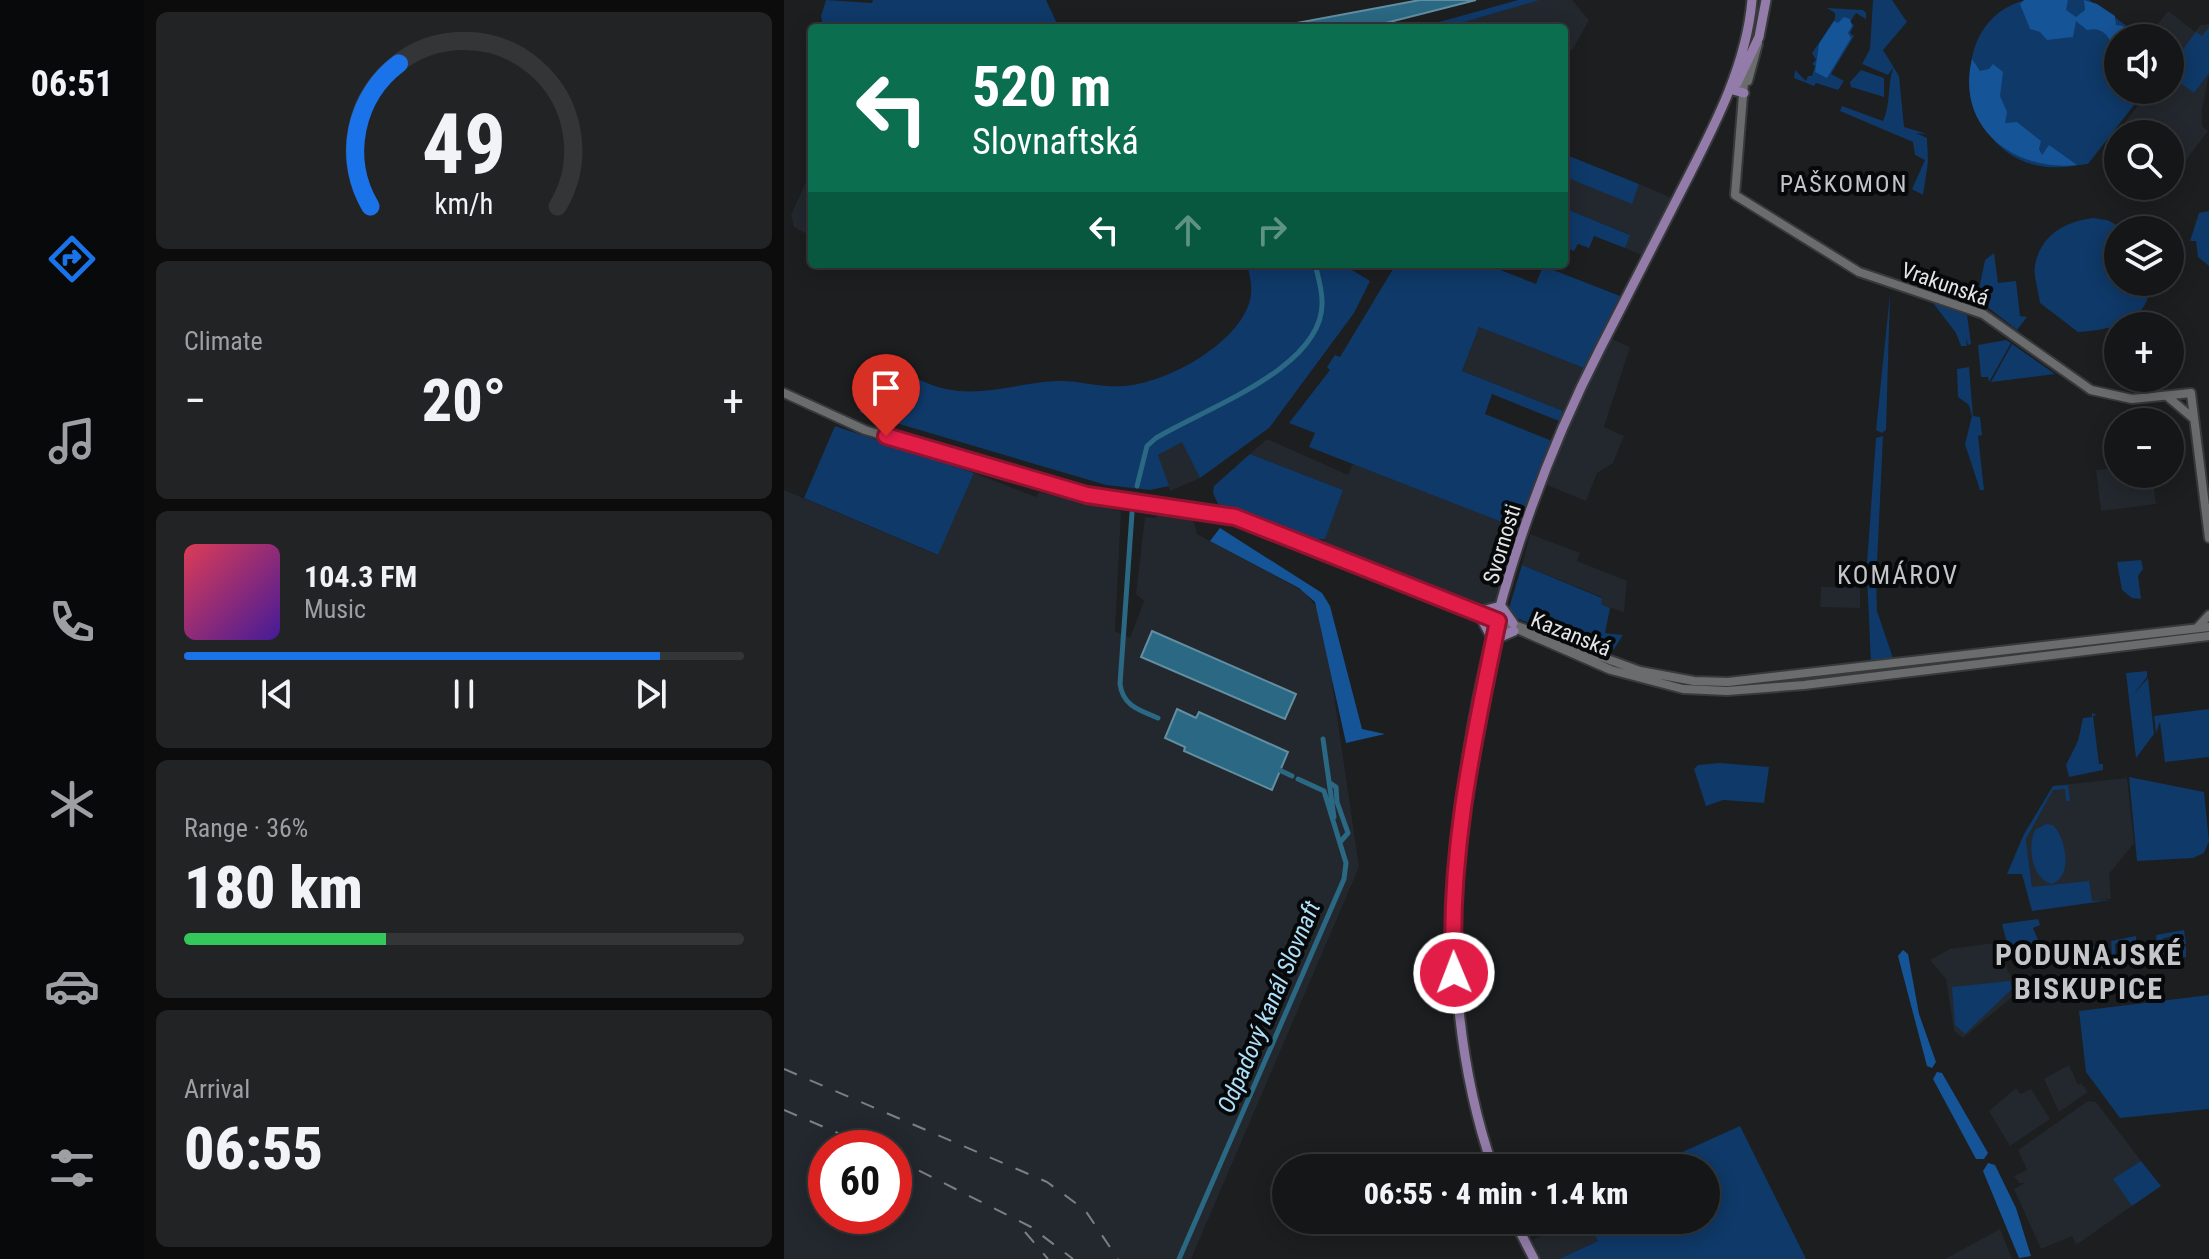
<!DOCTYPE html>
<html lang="en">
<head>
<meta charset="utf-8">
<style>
	:root { --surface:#151618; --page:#222325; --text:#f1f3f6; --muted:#9d9fa2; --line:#343537; --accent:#1a73e8 }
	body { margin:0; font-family:"Roboto Condensed",sans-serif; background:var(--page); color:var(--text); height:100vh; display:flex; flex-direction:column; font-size:30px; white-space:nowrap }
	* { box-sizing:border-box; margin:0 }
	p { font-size:26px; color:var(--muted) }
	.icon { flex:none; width:44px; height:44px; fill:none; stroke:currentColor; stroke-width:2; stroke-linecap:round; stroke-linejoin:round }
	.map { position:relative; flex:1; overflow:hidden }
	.details { display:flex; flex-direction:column; gap:12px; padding:12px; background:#0c0c0d; width:640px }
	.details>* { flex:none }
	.hud { position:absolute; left:24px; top:24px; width:760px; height:244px; border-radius:8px; box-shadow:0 4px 20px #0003,0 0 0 2px var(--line); background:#0b6e4f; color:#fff; overflow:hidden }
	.fabs { position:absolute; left:1320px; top:24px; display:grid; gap:16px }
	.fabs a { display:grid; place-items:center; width:80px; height:80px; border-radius:50%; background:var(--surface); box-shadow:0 4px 20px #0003,0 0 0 2px var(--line); font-size:40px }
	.speed { position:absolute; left:24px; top:1130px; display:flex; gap:16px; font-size:40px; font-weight:700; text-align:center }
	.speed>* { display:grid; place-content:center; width:104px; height:104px; border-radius:50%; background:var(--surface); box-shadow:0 4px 20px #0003,0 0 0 2px var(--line); line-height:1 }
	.speed .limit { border:12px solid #d22; background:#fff; color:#111 }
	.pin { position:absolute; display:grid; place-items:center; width:68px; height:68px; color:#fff; margin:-82px -34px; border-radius:50% 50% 50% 0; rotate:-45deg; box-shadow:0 0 8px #0007 }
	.pin .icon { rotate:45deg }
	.me { position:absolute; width:88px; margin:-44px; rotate:359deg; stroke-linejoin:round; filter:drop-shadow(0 0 6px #0008) }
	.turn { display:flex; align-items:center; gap:28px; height:168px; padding:0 32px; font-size:36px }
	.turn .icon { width:104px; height:104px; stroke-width:2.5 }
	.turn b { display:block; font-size:56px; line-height:68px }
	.lanes { display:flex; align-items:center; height:76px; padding:0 32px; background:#0003; justify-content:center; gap:40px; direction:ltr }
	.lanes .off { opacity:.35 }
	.big { font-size:60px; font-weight:800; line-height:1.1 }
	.details .tile { flex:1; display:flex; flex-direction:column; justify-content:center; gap:12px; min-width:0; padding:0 28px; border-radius:12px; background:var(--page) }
	.details .dial { align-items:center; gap:0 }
	.dial svg { height:208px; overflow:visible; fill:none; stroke:var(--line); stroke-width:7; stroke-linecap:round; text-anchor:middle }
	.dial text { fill:var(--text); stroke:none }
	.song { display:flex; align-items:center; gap:24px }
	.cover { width:96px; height:96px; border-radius:12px; background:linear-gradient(135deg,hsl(350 70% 55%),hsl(260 70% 35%)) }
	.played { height:8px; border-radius:4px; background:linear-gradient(90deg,var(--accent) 85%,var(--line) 85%) }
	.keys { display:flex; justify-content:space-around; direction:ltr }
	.heat { display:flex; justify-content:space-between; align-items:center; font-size:44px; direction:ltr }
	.charge { height:12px; border-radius:6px; background:linear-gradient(90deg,#34c759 36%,var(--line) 0) }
	.trip { position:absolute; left:488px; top:1154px; width:448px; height:80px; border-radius:40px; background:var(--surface); box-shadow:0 4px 20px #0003,0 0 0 2px var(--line); font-weight:800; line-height:80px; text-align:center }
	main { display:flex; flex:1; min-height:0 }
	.dock { display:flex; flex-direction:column; width:144px; justify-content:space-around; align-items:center; background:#08090a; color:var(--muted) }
	.dock .icon { width:56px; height:56px }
	.dock .on { color:var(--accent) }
	.dock b { font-size:36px; color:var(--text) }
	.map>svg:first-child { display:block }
	.built { fill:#23282e; fill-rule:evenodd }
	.green { fill:#0f3968 }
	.forest { fill:#165498 }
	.water { fill:#2b6883; stroke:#628ea1; stroke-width:2 }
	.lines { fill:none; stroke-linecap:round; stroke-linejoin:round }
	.canal { stroke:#2b6883; stroke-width:5 }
	.secondary-casing { stroke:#38393a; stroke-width:12 }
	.primary-casing { stroke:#38393a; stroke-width:13 }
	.secondary { stroke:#6a6c6e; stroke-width:8 }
	.primary { stroke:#937ca9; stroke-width:9 }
	.rail { stroke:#7d7e80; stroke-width:2; stroke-dasharray:14 14; stroke-linecap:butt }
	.route-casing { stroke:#92132f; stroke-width:20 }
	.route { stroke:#e11d48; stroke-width:14 }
	.labels { text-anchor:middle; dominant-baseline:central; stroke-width:8; stroke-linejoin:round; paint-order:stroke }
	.street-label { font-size:22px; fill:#e4e5e7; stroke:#070809 }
	.neighbourhood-label { font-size:24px; letter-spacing:2px; fill:#c3c5c8; stroke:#070809 }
	.water-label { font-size:24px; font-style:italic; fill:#aee0f9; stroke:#070809 }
	.quarter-label { font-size:26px; letter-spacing:2px; fill:#c3c5c8; stroke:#070809 }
	.district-label { font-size:30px; font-weight:bold; letter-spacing:2px; fill:#c3c5c8; stroke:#070809 }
</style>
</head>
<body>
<main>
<nav class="dock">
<b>06:51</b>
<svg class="icon on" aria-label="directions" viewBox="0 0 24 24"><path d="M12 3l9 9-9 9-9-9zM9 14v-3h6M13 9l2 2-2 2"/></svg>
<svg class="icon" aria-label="music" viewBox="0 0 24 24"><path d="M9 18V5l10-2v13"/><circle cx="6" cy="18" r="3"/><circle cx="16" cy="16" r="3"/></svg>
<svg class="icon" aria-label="phone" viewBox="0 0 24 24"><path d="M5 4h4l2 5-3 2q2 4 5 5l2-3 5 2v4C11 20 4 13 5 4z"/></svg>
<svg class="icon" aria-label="climate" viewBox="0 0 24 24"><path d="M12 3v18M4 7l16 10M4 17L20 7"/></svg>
<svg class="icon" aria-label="car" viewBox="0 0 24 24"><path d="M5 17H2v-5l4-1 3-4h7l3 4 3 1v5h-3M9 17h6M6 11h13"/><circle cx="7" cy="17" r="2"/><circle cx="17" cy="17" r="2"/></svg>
<svg class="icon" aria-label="filters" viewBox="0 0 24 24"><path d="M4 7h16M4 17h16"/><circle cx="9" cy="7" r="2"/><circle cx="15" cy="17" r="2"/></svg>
</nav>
<section class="details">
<div class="tile dial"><svg viewBox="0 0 100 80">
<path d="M14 69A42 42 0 1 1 86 69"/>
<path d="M14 69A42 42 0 0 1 25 14" stroke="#1a73e8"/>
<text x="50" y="56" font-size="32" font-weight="700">49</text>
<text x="50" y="72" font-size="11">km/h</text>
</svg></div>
<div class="tile"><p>Climate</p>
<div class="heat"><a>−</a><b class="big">20°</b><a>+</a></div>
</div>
<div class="tile">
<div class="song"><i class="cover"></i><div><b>104.3 FM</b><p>Music</p></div></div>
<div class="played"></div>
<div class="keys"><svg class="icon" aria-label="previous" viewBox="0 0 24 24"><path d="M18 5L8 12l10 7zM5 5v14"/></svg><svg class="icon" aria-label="pause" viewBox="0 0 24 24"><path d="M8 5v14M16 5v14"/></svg><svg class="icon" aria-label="next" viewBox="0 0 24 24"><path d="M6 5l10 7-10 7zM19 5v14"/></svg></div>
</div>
<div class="tile"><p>Range · 36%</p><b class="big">180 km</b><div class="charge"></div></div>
<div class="tile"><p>Arrival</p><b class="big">06:55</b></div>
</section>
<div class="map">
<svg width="1425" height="1259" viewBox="0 0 1425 1259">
	<rect width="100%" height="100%" fill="#1c1e20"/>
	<path class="built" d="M756,0H788L805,20L789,49L780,54V28H660Z
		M1384,11L1411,32L1416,25L1425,24V75L1418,110V126L1424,131L1389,177L1391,182L1385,187L1386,134H1334V148L1326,142L1366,90H1386V38H1363Z
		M28,169V237L10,227L7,215Z
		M783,177L848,203L855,184L888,198L857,255L841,248L845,234L780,208Z
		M695,327L800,368L779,411L678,371Z
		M828,339L846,347L820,427L840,436L829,463L813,473L802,501L763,485L788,416Z
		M483,439L564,475L569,464L733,528L711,605L697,607L539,543L559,490L466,454Z
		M398,441L416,478L386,491L374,455Z
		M1334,468V474H1368L1372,504L1317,511L1312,470Z
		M190,473L252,497L255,492L337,511L331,631L346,638L360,601L352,594L361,517L372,518L373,513L412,517L409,520L413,534L521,592L535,611L553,684L548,682L575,867L407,1259H0V490L153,555ZM42,1148H110V1216H42Z
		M746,534L796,553L793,561L843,581L840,612L816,604L818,597L738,565Z
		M1037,587H1076V608L1036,607Z
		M1343,778L1350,843L1325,874L1327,899L1251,908L1242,839L1269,786Z
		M1211,943L1234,992L1179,1038L1170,1031L1162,979L1146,960L1166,949Z
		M1285,1065L1294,1085L1297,1083L1304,1092L1275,1112L1260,1079Z
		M1232,1088L1236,1094L1247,1089L1266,1119L1226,1146L1205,1111Z
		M1304,1101L1312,1102L1357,1161L1330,1179L1348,1206L1292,1245L1288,1236L1257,1249L1230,1189L1241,1183H1235L1230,1176L1243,1170L1234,1150Z
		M792,1220H803L814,1241L775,1259H757L748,1240Z
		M1216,1229L1228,1259H1161Z"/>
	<path class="green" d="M42,0L88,3L89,0H262L275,28H39L37,16Z
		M734,0H756L660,28H634Z
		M1089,0H1108L1123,22L1099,50L1115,76L1120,127L1143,134L1132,133L1143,138L1144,162L1139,195L1128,189L1141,160L1131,155L1129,142L1056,111L1058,106L1099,121C1107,104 1103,86 1109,68L1104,75L1078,64L1086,49Z
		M1305,0L1352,32L1353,38H1334V90L1361,91L1304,164C1289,166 1271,169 1256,166C1175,152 1159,25 1238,1C1257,0 1285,0 1305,0Z
		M1043,8L1079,10L1082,13V19L1072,13L1066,22L1070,25L1066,33L1070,36L1047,74L1060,81L1054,90L1032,83L1030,86L1010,78L1011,70L1022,81L1024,76H1028L1031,66L1028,64L1032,60L1028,53L1051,19V13Z
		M1425,27V73L1410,93L1386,75V66L1412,32L1418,36Z
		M1077,70L1100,78V97L1067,87L1066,82Z
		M780,154L855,184L848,204L784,178L780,186Z
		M780,208L846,235L841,248L810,236L805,248L794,244L790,251L780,247Z
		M1425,211V266L1414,257L1412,241H1406L1415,213Z
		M1309,218L1323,220L1343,230H1334V282H1366C1367,323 1325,330 1294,332L1256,303C1255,292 1249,276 1251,265C1257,235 1280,222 1309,218Z
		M1210,253L1214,283L1232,281L1236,316L1243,317L1233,330L1193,299L1201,260Z
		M463,264H558L586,281L570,313L485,428L416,478L398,442L374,455L385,486L366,490L322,485L75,412L101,366L105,365C123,373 142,385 162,389C198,397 235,383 272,381C294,380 317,388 339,386C381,384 455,344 466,300C469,288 466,276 463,264Z
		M612,264H701L752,284L759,266L836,296L800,368L695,327L678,371L779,411L775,421L708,394L701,414L768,441L733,528L525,447L531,433L505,423L546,370L543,367L551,355L556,357Z
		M1106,294L1102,430L1098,433L1092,430Z
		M1149,303L1183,315L1187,344L1184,345L1182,337L1183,346H1177L1172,333Z
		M1222,340L1227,343L1205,382L1204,377H1197L1194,345Z
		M1228,344L1271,374L1207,382Z
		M1185,367L1189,416L1196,417L1198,435L1194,436L1200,490H1196L1181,444L1188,416L1185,405L1174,397L1173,369Z
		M51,426L190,473L154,555L20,498Z
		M1099,436L1093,564L1088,568L1083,563L1092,438Z
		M466,454L559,490L541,539L530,540L434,504L429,493L430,486Z
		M1357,560L1359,569L1354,576L1357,599L1348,598L1338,590L1333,562Z
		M738,565L818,598L817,604L826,608L821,633L839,635L830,649L822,653L730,617L725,608Z
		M1088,572L1092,575L1093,611L1110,661L1087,663L1083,576Z
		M1363,671V677L1349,695L1364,678L1370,734L1352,758L1342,673Z
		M1425,709V757L1381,762L1376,722L1372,733L1370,716Z
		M1308,713L1313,715L1309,716L1315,764H1319V770L1285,777L1282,765L1294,741L1299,718L1308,717Z
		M936,763L985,767L980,803L939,800L922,806L910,769L914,765Z
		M1345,777L1420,792L1425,841L1420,853L1409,858L1353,861Z
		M1284,785L1286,801H1282L1281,789L1269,790L1242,839L1248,887L1305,881L1308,901L1327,900L1248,911L1238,874H1223L1240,834L1269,786Z
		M1262,824L1269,825C1282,838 1290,878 1267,884C1248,878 1243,847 1251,830Z
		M1254,919L1256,925L1249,928L1258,949L1227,958L1218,924Z
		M1400,930L1402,944L1392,945L1388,936L1378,939L1380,953L1402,946V957L1358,961V955L1374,953L1372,935Z
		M1352,936V950L1342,949L1340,941L1331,944L1332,959L1352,952L1353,964L1317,968L1311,965L1309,947L1325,945L1327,957L1319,958H1328L1327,941Z
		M1226,981L1228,989L1181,1034L1171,1025L1168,987Z
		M1425,995V1109L1336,1118L1302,1072L1295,1011Z
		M956,1126L1022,1259H775L814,1241L803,1220H922V1168H863Z
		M1357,1161L1377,1186L1348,1206L1329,1179Z"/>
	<path class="forest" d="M1240,0H1284L1282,10L1292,17L1301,10L1300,0L1313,4L1331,16L1332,25L1339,26L1345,38H1334L1333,75C1331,55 1329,24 1303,30L1292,21L1289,37L1263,40L1256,32L1246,29L1236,4Z
		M1060,17L1066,19L1068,26L1064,33L1067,38L1043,78L1031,72L1035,44L1050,21L1054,23Z
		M1188,59L1196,71L1205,69L1209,64L1219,72L1216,96L1223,112L1221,123L1233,122L1257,141L1255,149L1258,155L1265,145L1293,165C1230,172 1171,127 1188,59Z
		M436,528L538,593L546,606L578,729L601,734L562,743L531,602L515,588L426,541Z
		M1119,950L1124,954L1135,1014L1152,1062L1148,1068L1143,1066L1114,956Z
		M1153,1072L1158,1073L1204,1153L1200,1159H1192L1149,1079Z
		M1204,1163L1211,1165L1232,1208L1247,1256L1235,1258L1199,1171Z"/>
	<path class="water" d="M636,0H692L582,28H486Z
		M368,631L512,694L501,719L357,657Z
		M393,709L412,718L415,712L504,752L488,790L400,751L401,747L381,738Z"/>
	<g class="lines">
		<path class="canal" d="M353,486L363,446L372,438C419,409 541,368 538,301C538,289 534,276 531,264
			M348,513L336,684C339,706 355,710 374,718
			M539,739L550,817
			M491,768L508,776
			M546,783L552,787L553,802L564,833L557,841
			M395,1259L560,879L562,863L540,791L514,779"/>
		<g class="secondary-casing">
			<path id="secondary" d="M961,70L951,195L1075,272L1199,314L1307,390L1348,399L1407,393L1425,538
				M964,81L974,44
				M0,393L81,430L284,490L451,517L694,612L827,670L899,689L943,691L1020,685L1425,636
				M1384,397L1410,419
				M722,622L856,671L910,681L944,682L1425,627
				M1413,628L1425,615"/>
		</g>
		<g class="primary-casing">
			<path id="primary" d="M953,83L975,37L982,0
				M949,90L960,93
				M717,606L729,623
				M709,640L694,612L717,606
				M709,640L730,631
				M709,1168C621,915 696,582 816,349C842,298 868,247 895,195C926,134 962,70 968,0
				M730,1220L750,1259"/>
		</g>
		<use href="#secondary" class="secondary"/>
		<use href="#primary" class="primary"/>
		<path class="rail" d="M0,1069L263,1182L301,1210L334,1259
			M0,1110L89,1148
			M110,1158L247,1227L289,1259
			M241,1232L264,1259"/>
	</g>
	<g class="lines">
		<g class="route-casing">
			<path id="route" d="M102,436L303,495L451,517L714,621C690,738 664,853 670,973"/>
		</g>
		<use href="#route" class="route"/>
	</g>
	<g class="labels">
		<g class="street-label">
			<text transform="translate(1161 284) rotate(19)">Vrakunská</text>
			<text transform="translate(718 544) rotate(-73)">Svornosti</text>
			<text transform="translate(787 634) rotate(22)">Kazanská</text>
		</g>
		<g class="neighbourhood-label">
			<text x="1060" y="184">PAŠKOMON</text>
		</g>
		<g class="water-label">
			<text transform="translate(485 1007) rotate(-67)">Odpadový kanál Slovnaft</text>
		</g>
		<g class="quarter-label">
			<text x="1114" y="575">KOMÁROV</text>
		</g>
		<g class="district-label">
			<text x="1305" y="954">PODUNAJSKÉ<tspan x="1305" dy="34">BISKUPICE</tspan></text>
		</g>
	</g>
</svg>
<div class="fabs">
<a><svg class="icon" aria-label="sound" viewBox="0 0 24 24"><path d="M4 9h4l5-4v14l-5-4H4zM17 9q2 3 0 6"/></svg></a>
<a><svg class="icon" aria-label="search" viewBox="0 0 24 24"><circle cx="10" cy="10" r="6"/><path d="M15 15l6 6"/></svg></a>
<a><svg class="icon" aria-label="layers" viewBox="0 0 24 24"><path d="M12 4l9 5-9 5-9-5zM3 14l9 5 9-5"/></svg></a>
<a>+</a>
<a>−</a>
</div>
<div class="speed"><div class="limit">60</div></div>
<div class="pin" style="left:102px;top:436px;background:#d93025"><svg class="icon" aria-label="arrive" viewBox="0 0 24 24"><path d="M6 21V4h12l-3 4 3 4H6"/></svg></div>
<svg class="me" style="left:670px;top:973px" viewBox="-20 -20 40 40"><circle r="17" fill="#e11d48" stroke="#fff" stroke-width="3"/><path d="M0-11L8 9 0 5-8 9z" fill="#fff"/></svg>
<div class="trip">06:55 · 4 min · 1.4 km</div>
<div class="hud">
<div class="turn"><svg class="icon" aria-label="left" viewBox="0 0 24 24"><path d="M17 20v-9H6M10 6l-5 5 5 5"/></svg><div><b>520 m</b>Slovnaftská</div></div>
<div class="lanes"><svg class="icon" aria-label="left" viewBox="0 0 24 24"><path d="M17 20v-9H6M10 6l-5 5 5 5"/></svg><svg class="icon off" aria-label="ahead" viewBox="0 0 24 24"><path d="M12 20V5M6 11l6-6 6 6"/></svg><svg class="icon off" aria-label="right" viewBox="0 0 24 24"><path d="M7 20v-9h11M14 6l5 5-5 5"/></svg></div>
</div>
</div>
</main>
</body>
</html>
